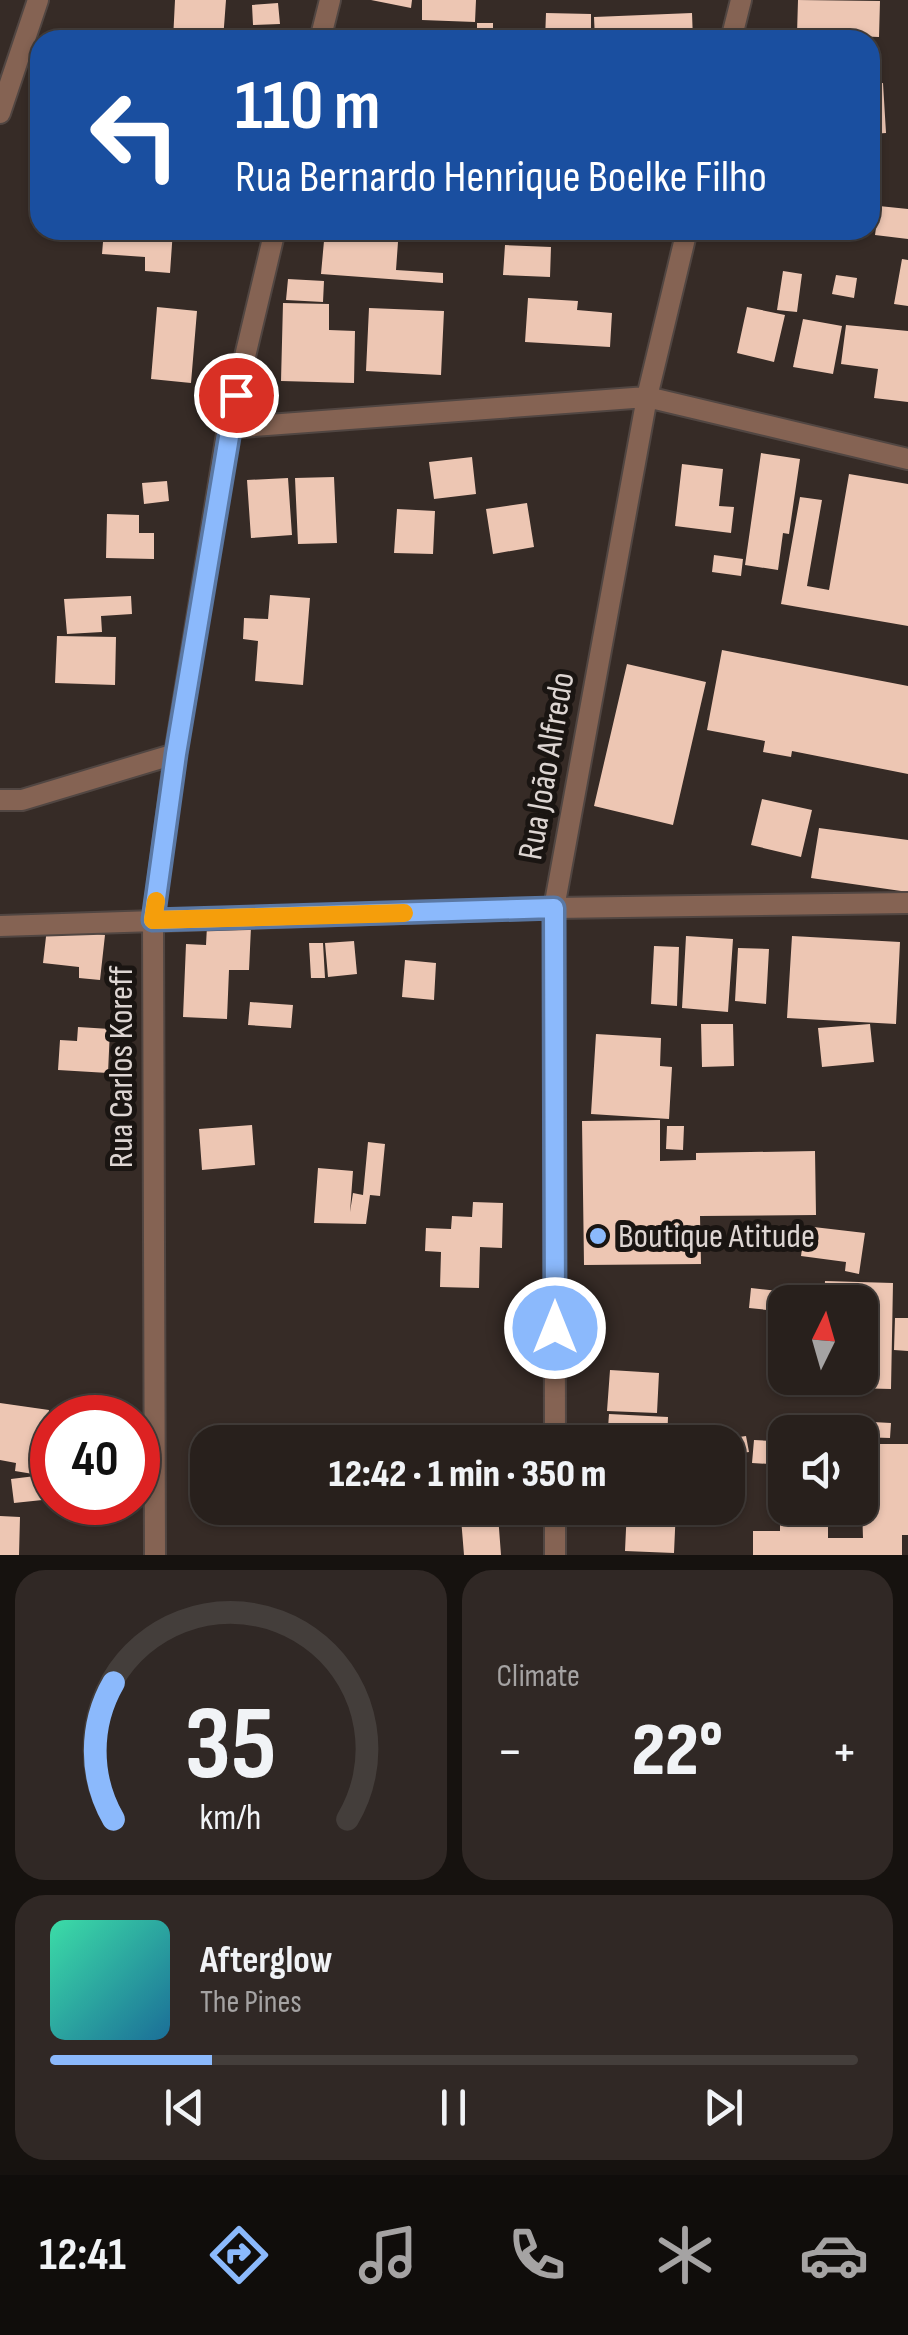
<!DOCTYPE html>
<html lang="en">
<head>
<meta charset="utf-8">
<style>
	:root { --surface:#28201c; --page:#302825; --text:#f1f3f6; --muted:#a5a3a3; --line:#443e3b; --accent:#8bb9fc }
	body { margin:0; font-family:"Sofia Sans Condensed",sans-serif; background:var(--page); color:var(--text); height:100vh; display:flex; flex-direction:column; font-size:38px; white-space:nowrap }
	* { box-sizing:border-box; margin:0 }
	p { font-size:32px; color:var(--muted) }
	.icon { flex:none; width:55px; height:55px; fill:none; stroke:currentColor; stroke-width:2; stroke-linecap:round; stroke-linejoin:round }
	.map { position:relative; height:1555px; overflow:hidden }
	.sheet { display:flex; flex-direction:column; gap:15px; padding:15px; background:#16120f; flex:1 }
	.sheet>* { flex:none }
	.hud { position:absolute; left:30px; top:30px; width:850px; height:210px; border-radius:30px; box-shadow:0 2px 8px #0004,0 0 0 2px var(--line); background:#1a4fa0; color:#fff; overflow:hidden }
	.needle { width:65px; rotate:5deg }
	.buttons { position:absolute; left:768px; top:1285px; display:grid; gap:20px }
	.buttons a { display:grid; place-items:center; width:110px; height:110px; border-radius:20px; background:var(--surface); box-shadow:0 2px 8px #0004,0 0 0 2px var(--line); font-size:50px }
	.speed { position:absolute; left:30px; top:1395px; display:flex; gap:20px; font-size:50px; font-weight:700; text-align:center }
	.speed>* { display:grid; place-content:center; width:130px; height:130px; border-radius:50%; background:var(--surface); box-shadow:0 2px 8px #0004,0 0 0 2px var(--line); line-height:1 }
	.speed .limit { border:15px solid #d22; background:#fff; color:#111 }
	.pin { position:absolute; display:grid; place-items:center; width:85px; height:85px; color:#fff; margin:-42px; border:5px solid #fff; border-radius:50%; box-shadow:0 2px 10px #0007 }
	.me { position:absolute; width:110px; margin:-55px; rotate:0deg; stroke-linejoin:round; filter:drop-shadow(0 0 8px #0008) }
	.turn { display:flex; align-items:center; gap:35px; height:210px; padding:0 40px; font-size:45px }
	.turn .icon { width:130px; height:130px; stroke-width:2.5 }
	.turn b { display:block; font-size:70px; line-height:85px }
	.big { font-size:75px; font-weight:800; line-height:1.1 }
	.sheet .widget { flex:1; display:flex; flex-direction:column; justify-content:center; gap:15px; min-width:0; padding:0 35px; border-radius:30px; background:var(--page) }
	.sheet .dial { align-items:center; gap:0 }
	.dial svg { height:260px; overflow:visible; fill:none; stroke:var(--line); stroke-width:7; stroke-linecap:round; text-anchor:middle }
	.dial text { fill:var(--text); stroke:none }
	.song { display:flex; align-items:center; gap:30px }
	.cover { width:120px; height:120px; border-radius:15px; background:linear-gradient(135deg,hsl(160 70% 55%),hsl(200 70% 35%)) }
	.played { height:10px; border-radius:5px; background:linear-gradient(90deg,var(--accent) 20%,var(--line) 20%) }
	.keys { display:flex; justify-content:space-around; direction:ltr }
	.heat { display:flex; justify-content:space-between; align-items:center; font-size:55px; direction:ltr }
	.sheet .tiles { flex:1; display:grid; gap:15px; grid-template-columns:1fr 1fr }
	.widget:last-child { grid-column:span 2 }
	.trip { position:absolute; left:190px; top:1425px; width:555px; height:100px; border-radius:30px; background:var(--surface); box-shadow:0 2px 8px #0004,0 0 0 2px var(--line); font-weight:800; line-height:100px; text-align:center }
	.dock { display:flex; height:160px; justify-content:space-around; align-items:center; background:#100d0b; color:var(--muted) }
	.dock .icon { width:70px; height:70px }
	.dock .active { color:var(--accent) }
	.dock b { font-size:45px; color:var(--text) }
	.map>svg:first-child { display:block }
	.building { fill:#edc6b3 }
	.lines { fill:none; stroke-linecap:round; stroke-linejoin:round }
	.minor-casing { stroke:#514642; stroke-width:24 }
	.tertiary-casing { stroke:#514642; stroke-width:24 }
	.minor { stroke:#856353; stroke-width:20 }
	.tertiary { stroke:#856353; stroke-width:20 }
	.route-casing { stroke:#5a78a4; stroke-width:25 }
	.route { stroke:#8bb9fc; stroke-width:18 }
	.slow { stroke:#f59e0b; stroke-width:18 }
	.poi-dot { fill:#8bb9fc; stroke:#1a1512; stroke-width:4 }
	.labels { text-anchor:middle; dominant-baseline:central; stroke-width:10; stroke-linejoin:round; paint-order:stroke }
	.street-label { font-size:35px; fill:#ddd5d2; stroke:#1a1512 }
	.poi-label { font-size:35px; fill:#ddd5d2; stroke:#1a1512; text-anchor:start }
</style>
</head>
<body>
<div class="map">
<svg width="908" height="1555" viewBox="0 0 908 1555">
	<rect width="100%" height="100%" fill="#362b26"/>
	<path class="building" d="M175,0H226L223,40H173Z
		M371,0H412L411,8Z
		M422,0H476L475,22L422,20Z
		M798,0L880,1L879,37L797,34Z
		M278,3L280,24L253,25L252,5Z
		M546,13L591,14V40H545Z
		M692,13L693,40H595L594,17Z
		M477,23H493V37H477Z
		M883,83L886,133L870,134V84Z
		M879,206L908,209V239L875,235Z
		M104,230H173L170,273L145,271V257L102,254Z
		M325,230H360L359,239L398,242L396,270L443,273V283L321,274Z
		M546,230H582L581,235L546,233Z
		M505,245L551,247L550,277L503,275Z
		M902,259L908,260V306L894,304Z
		M783,271L802,274L797,312L777,310Z
		M836,275L857,278L854,298L832,294Z
		M288,279L324,281L323,302L286,300Z
		M528,298L578,301L577,310L612,313L610,347L525,342Z
		M283,303L329,304V330L355,331L354,383L281,381Z
		M157,307L197,311L191,383L151,379Z
		M747,307L785,315L774,362L737,353Z
		M369,308L444,311L441,375L366,371Z
		M803,319L842,326L833,374L793,367Z
		M846,325L908,331V402L874,398L878,369L841,364Z
		M761,453L800,459L789,534L783,533L778,570L745,565Z
		M472,457L476,494L434,499L429,462Z
		M682,464L723,469L719,506L734,507L731,533L675,526Z
		M849,474L908,484V626L781,604L800,497L822,500L807,586L829,590Z
		M334,477L337,543L298,544L295,478Z
		M288,478L292,535L251,538L247,480Z
		M167,481L169,501L144,504L142,483Z
		M527,503L534,547L493,554L486,509Z
		M397,509L435,511L433,554L394,553Z
		M107,514L139,515V533H154V559L106,558Z
		M714,555L743,559L741,576L712,572Z
		M270,595L310,598L303,685L255,681L258,641L243,639L244,618L268,619Z
		M131,596L132,614L101,616L102,632L67,634L64,599Z
		M57,636L116,637L115,685L55,683Z
		M722,650L908,686V774L792,751L791,757L763,752L765,741L707,730Z
		M627,664L706,682L673,825L594,806Z
		M762,799L812,810L801,857L751,845Z
		M819,828L908,840V892L811,878Z
		M207,926L251,927L249,970H229L227,1019L183,1017L186,944L206,945Z
		M47,928L105,935L100,980L79,978V967L43,963Z
		M686,936L733,939L728,1012L682,1008Z
		M792,936L900,942L896,1024L787,1018Z
		M354,941L357,974L328,977L325,943Z
		M309,943H323L325,978H311Z
		M654,946L679,947L677,1006L651,1004Z
		M738,948L769,949L766,1004L735,1001Z
		M405,960L436,963L434,1000L402,997Z
		M250,1002L293,1005L291,1028L248,1025Z
		M701,1024H733L734,1066L702,1067Z
		M870,1024L874,1062L822,1067L818,1028Z
		M78,1027L110,1029L108,1073L58,1070L60,1040L77,1041Z
		M596,1034L661,1038L660,1066L672,1067L669,1119L591,1114Z
		M660,1120V1161L696,1160V1153L815,1151L816,1215L700,1216L701,1264L584,1265L582,1121Z
		M252,1125L255,1165L202,1170L199,1129Z
		M667,1126H684L683,1150L666,1149Z
		M368,1142L385,1144L380,1196L370,1195L366,1224L314,1223L318,1168L353,1171L350,1212L353,1193L363,1195Z
		M473,1202L503,1203L502,1248L480,1247L479,1288L440,1287L441,1252L425,1251L426,1228L451,1229L452,1216L472,1217Z
		M805,1226L865,1233L859,1274L845,1271L846,1262L801,1256Z
		M825,1281L893,1283L891,1389L814,1387V1378H860V1302H824Z
		M751,1288L779,1291L777,1311L749,1308Z
		M895,1318H908V1351L894,1350Z
		M610,1370L659,1373L657,1413L607,1411Z
		M0,1403L49,1410L39,1475L15,1471L16,1463L0,1460Z
		M609,1414L668,1417L667,1442H607Z
		M835,1420L891,1423L890,1438L860,1437V1432H834Z
		M426,1426L482,1431L480,1442H425Z
		M746,1436L749,1452L734,1454L732,1438Z
		M754,1440L772,1441L770,1464L752,1463Z
		M860,1444H908V1535H902V1555H753V1531H780V1512H828V1538H863Z
		M52,1474V1499L14,1503L11,1479Z
		M627,1508H676L674,1553L625,1551Z
		M498,1515L501,1555H464L461,1518Z
		M0,1516L20,1517L19,1555H0Z"/>
	<g class="lines">
		<g class="minor-casing">
			<path id="minor" d="M320,40L330,0
				M731,40L741,0
				M0,113L38,0
				M228,428L647,397L908,459
				M0,800H22L175,754
				M0,926L554,908L647,397L687,230
				M155,1555L153,921L175,754L228,428L275,230"/>
		</g>
		<g class="tertiary-casing">
			<path id="tertiary" d="M555,1442L554,908L908,903
				M555,1508V1555"/>
		</g>
		<use href="#minor" class="minor"/>
		<use href="#tertiary" class="tertiary"/>
	</g>
	<g class="lines">
		<g class="route-casing">
			<path id="route" d="M236,395L176,754L153,920L554,908L555,1328"/>
		</g>
		<use href="#route" class="route"/>
		<path class="slow" d="M156,901L153,920L404,913"/>
	</g>
	<circle class="poi-dot" cx="598" cy="1236" r="10"/>
	<g class="labels">
		<g class="street-label">
			<text transform="translate(547 766) rotate(-80)">Rua João Alfredo</text>
			<text transform="translate(121 1067) rotate(-90)">Rua Carlos Koreff</text>
		</g>
		<g class="poi-label">
			<text x="618" y="1236">Boutique Atitude</text>
		</g>
	</g>
</svg>
<div class="buttons">
<a><svg class="needle" viewBox="-14 -14 28 28"><path d="M0-13l5 13h-10z" fill="#e53935"/><path d="M0 13l5-13h-10z" fill="#a5a3a3"/></svg></a>
<a><svg class="icon" aria-label="sound" viewBox="0 0 24 24"><path d="M4 9h4l5-4v14l-5-4H4zM17 9q2 3 0 6"/></svg></a>
</div>
<div class="speed"><div class="limit">40</div></div>
<div class="pin" style="left:236px;top:395px;background:#d93025"><svg class="icon" aria-label="arrive" viewBox="0 0 24 24"><path d="M6 21V4h12l-3 4 3 4H6"/></svg></div>
<svg class="me" style="left:555px;top:1328px" viewBox="-20 -20 40 40"><circle r="17" fill="#8bb9fc" stroke="#fff" stroke-width="3"/><path d="M0-11L8 9 0 5-8 9z" fill="#fff"/></svg>
<div class="trip">12:42 · 1 min · 350 m</div>
<div class="hud">
<div class="turn"><svg class="icon" aria-label="left" viewBox="0 0 24 24"><path d="M17 20v-9H6M10 6l-5 5 5 5"/></svg><div><b>110 m</b>Rua Bernardo Henrique Boelke Filho</div></div>
</div>
</div>
<section class="sheet">
<div class="tiles">
<div class="widget dial"><svg viewBox="0 0 100 80">
<path d="M14 69A42 42 0 1 1 86 69"/>
<path d="M14 69A42 42 0 0 1 14 27" stroke="#8bb9fc"/>
<text x="50" y="56" font-size="32" font-weight="700">35</text>
<text x="50" y="72" font-size="11">km/h</text>
</svg></div>
<div class="widget"><p>Climate</p>
<div class="heat"><a>−</a><b class="big">22°</b><a>+</a></div>
</div>
<div class="widget">
<div class="song"><i class="cover"></i><div><b>Afterglow</b><p>The Pines</p></div></div>
<div class="played"></div>
<div class="keys"><svg class="icon" aria-label="previous" viewBox="0 0 24 24"><path d="M18 5L8 12l10 7zM5 5v14"/></svg><svg class="icon" aria-label="pause" viewBox="0 0 24 24"><path d="M8 5v14M16 5v14"/></svg><svg class="icon" aria-label="next" viewBox="0 0 24 24"><path d="M6 5l10 7-10 7zM19 5v14"/></svg></div>
</div>
</div>
</section>
<nav class="dock">
<b>12:41</b>
<svg class="icon active" aria-label="directions" viewBox="0 0 24 24"><path d="M12 3l9 9-9 9-9-9zM9 14v-3h6M13 9l2 2-2 2"/></svg>
<svg class="icon" aria-label="music" viewBox="0 0 24 24"><path d="M9 18V5l10-2v13"/><circle cx="6" cy="18" r="3"/><circle cx="16" cy="16" r="3"/></svg>
<svg class="icon" aria-label="phone" viewBox="0 0 24 24"><path d="M5 4h4l2 5-3 2q2 4 5 5l2-3 5 2v4C11 20 4 13 5 4z"/></svg>
<svg class="icon" aria-label="climate" viewBox="0 0 24 24"><path d="M12 3v18M4 7l16 10M4 17L20 7"/></svg>
<svg class="icon" aria-label="car" viewBox="0 0 24 24"><path d="M5 17H2v-5l4-1 3-4h7l3 4 3 1v5h-3M9 17h6M6 11h13"/><circle cx="7" cy="17" r="2"/><circle cx="17" cy="17" r="2"/></svg>
</nav>
</body>
</html>
